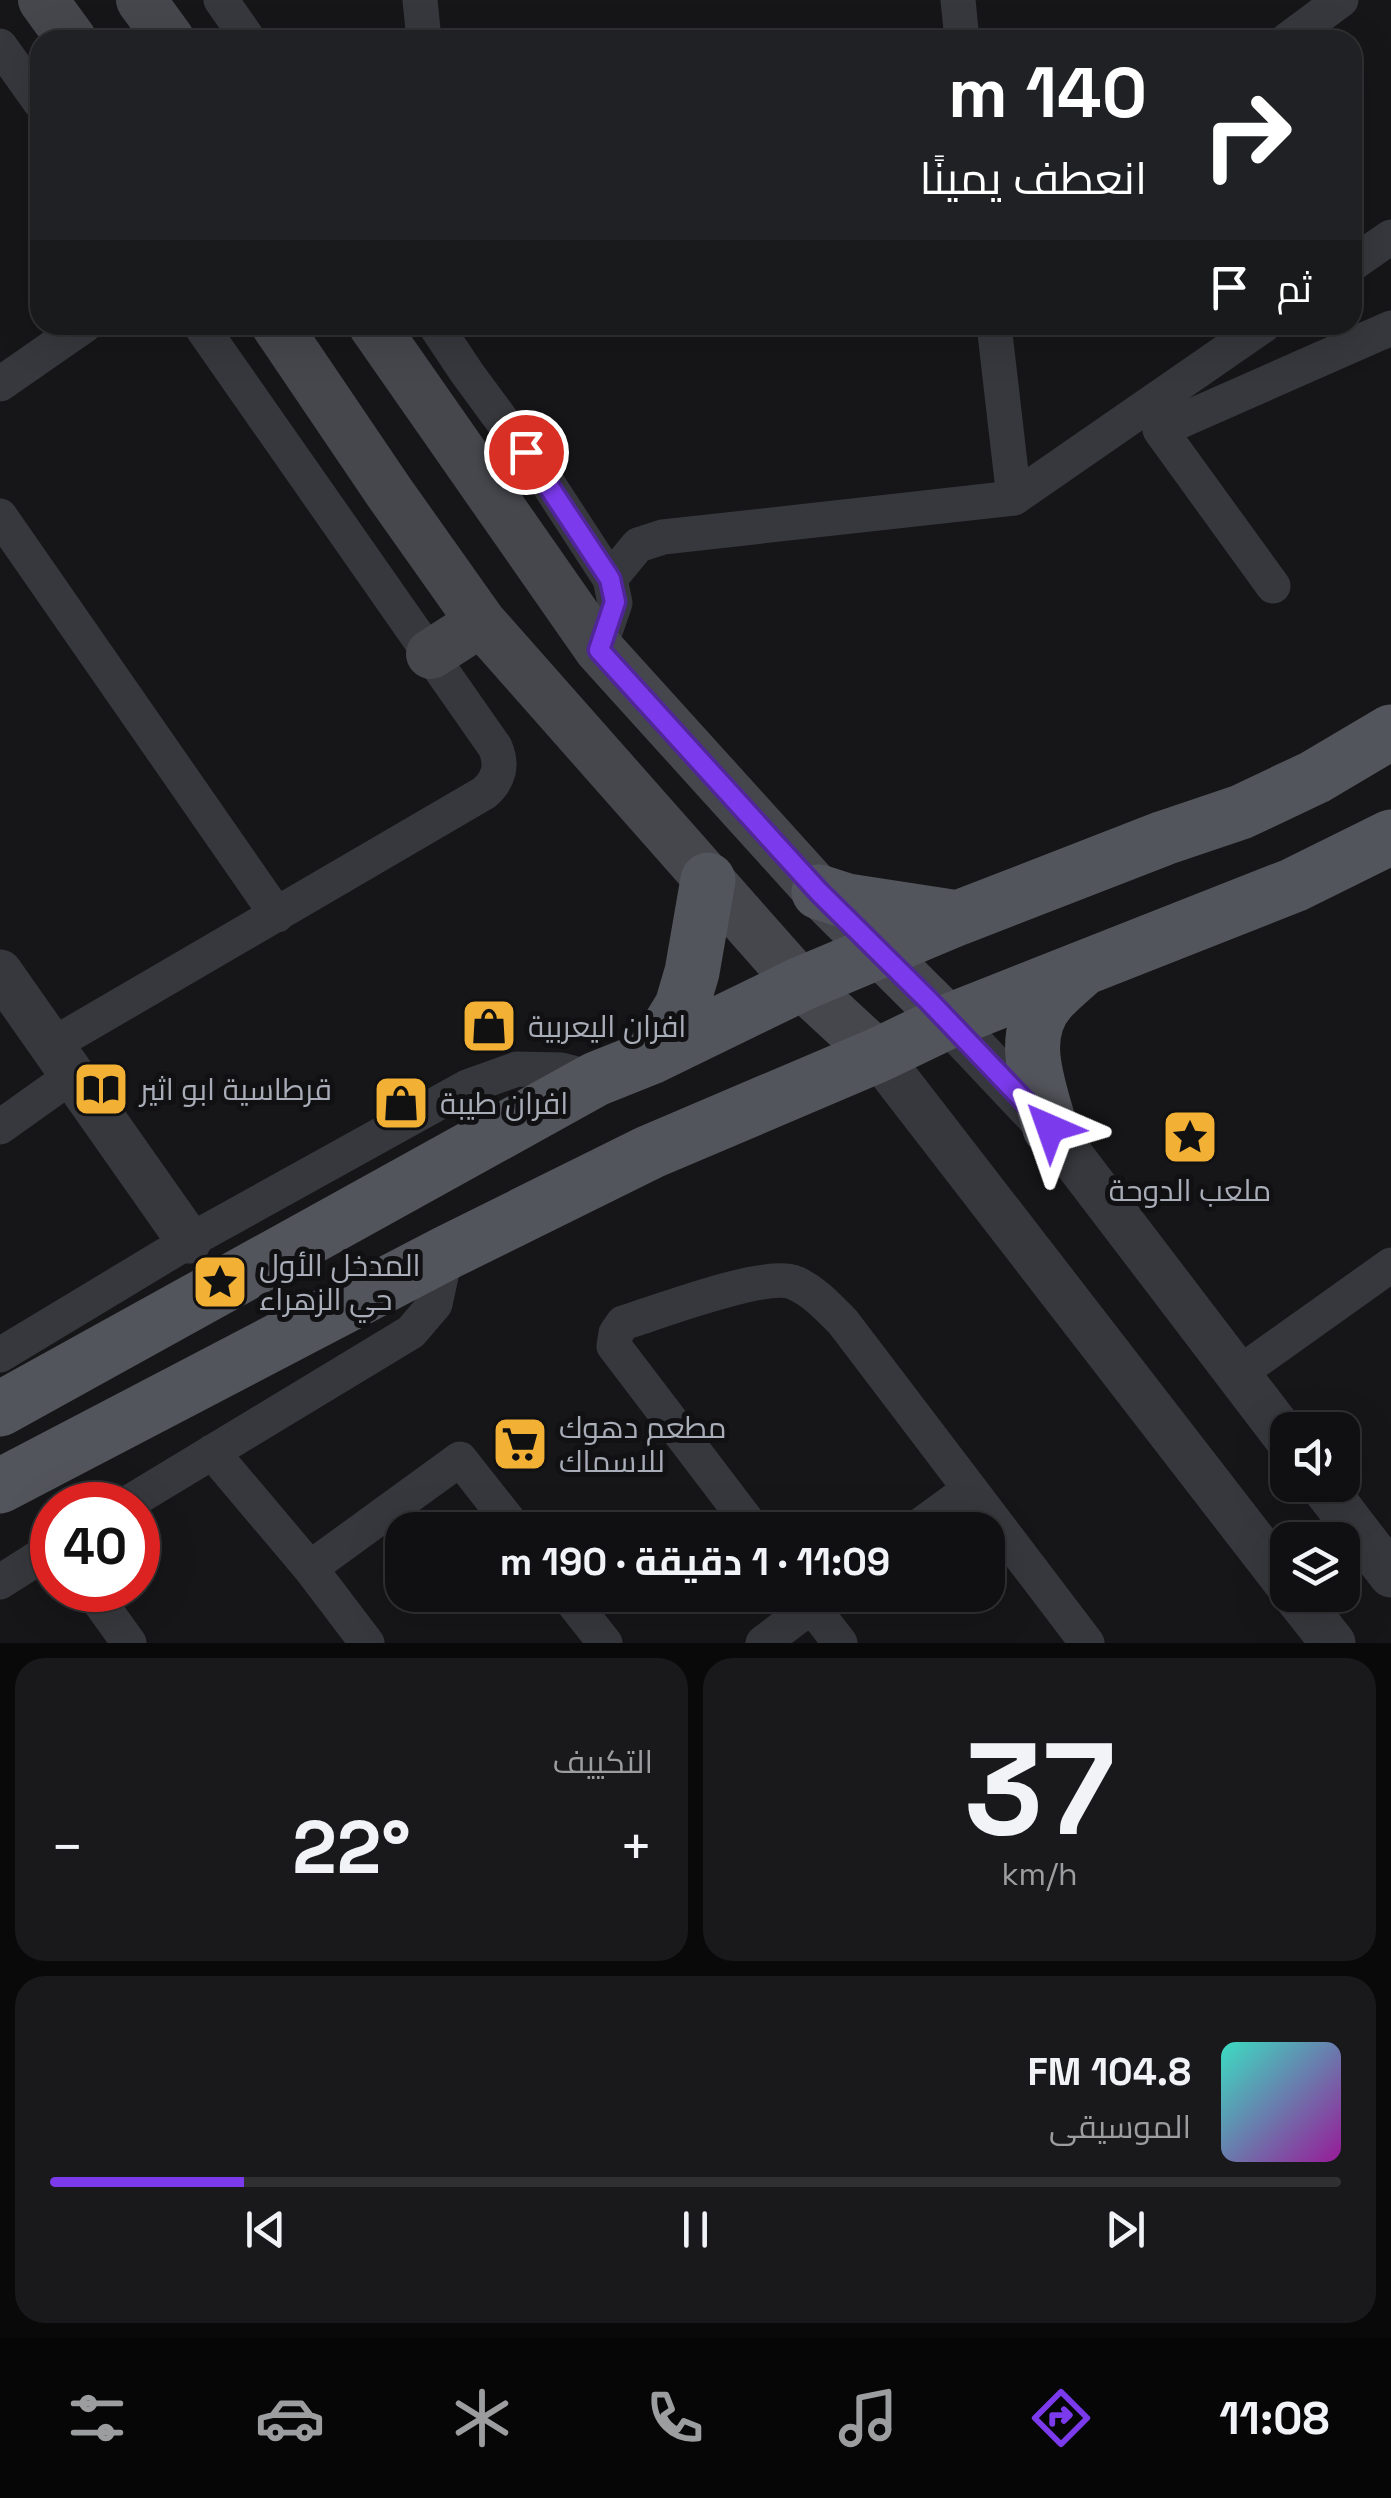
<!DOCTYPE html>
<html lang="ar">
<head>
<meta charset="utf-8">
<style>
	:root { --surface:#101012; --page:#19191b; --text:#f1f3f6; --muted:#9c9d9f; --line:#303032; --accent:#7c3aed }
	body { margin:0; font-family:"Space Grotesk",Cairo,sans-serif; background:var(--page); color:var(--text); direction:rtl; height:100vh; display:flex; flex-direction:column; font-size:38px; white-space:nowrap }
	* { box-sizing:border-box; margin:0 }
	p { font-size:32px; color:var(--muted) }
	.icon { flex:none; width:55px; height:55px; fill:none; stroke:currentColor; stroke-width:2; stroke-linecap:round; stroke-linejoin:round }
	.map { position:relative; height:1643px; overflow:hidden; direction:ltr }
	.sheet { display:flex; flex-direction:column; gap:15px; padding:15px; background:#09090a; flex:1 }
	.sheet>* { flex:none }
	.top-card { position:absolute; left:30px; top:30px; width:1332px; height:305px; border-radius:30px; box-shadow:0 10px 40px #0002,0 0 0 2px var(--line); direction:rtl; background:#202124; color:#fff; overflow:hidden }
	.controls { position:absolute; left:1270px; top:1412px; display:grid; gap:20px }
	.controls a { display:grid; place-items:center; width:90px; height:90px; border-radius:20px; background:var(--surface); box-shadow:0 10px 40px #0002,0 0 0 2px var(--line); font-size:50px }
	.speed { position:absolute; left:30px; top:1482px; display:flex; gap:20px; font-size:50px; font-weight:700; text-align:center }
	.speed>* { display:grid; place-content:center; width:130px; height:130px; border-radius:50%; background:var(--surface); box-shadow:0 10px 40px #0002,0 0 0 2px var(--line); line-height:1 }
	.speed .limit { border:15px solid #d22; background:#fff; color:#111 }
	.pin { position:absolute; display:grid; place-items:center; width:85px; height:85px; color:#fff; margin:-42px; border:5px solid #fff; border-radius:50%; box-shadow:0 2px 10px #0007 }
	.me { position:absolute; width:110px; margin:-55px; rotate:317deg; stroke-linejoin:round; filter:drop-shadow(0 0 8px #0008) }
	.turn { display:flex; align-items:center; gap:35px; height:210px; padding:0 50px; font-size:45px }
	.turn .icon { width:130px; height:130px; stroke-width:2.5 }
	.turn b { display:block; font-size:70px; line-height:85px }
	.then { display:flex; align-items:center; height:95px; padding:0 50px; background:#0003; gap:20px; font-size:38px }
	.big { font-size:75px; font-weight:700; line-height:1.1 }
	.sheet .tile { flex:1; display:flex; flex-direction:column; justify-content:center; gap:15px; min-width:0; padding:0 35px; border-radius:30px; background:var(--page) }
	.sheet .dial { align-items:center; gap:0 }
	.dial b { font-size:130px; line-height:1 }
	.song { display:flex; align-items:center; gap:30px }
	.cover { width:120px; height:120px; border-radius:15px; background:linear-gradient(135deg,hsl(170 70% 55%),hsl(300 70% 35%)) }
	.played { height:10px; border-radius:5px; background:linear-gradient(90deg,var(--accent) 15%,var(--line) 15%) }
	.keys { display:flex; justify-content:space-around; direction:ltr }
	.heat { display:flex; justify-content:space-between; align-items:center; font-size:55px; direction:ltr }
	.sheet .tiles { flex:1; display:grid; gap:15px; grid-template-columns:1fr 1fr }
	.tile:last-child { grid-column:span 2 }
	.trip { position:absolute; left:385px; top:1512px; width:620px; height:100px; border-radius:30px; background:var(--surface); box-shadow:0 10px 40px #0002,0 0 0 2px var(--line); font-weight:700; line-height:100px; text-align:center; direction:rtl }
	.tab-bar { display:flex; height:160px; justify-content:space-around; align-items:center; background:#060607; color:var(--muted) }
	.tab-bar .icon { width:70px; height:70px }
	.tab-bar .active { color:var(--accent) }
	.tab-bar b { font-size:45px; color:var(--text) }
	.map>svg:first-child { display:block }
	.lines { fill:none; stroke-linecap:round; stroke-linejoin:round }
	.minor { stroke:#37383d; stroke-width:35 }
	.tertiary { stroke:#37383d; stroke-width:45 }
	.secondary { stroke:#45474d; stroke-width:50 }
	.primary { stroke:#53555c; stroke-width:55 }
	.route-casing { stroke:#51269a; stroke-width:25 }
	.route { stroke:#7c3aed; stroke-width:18 }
	.labels { text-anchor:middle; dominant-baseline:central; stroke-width:10; stroke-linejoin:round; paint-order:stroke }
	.poi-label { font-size:30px; fill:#a8adb8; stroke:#111113; text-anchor:start }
</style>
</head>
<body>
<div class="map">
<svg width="1391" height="1643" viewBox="0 0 1391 1643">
	<rect width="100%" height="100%" fill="#161618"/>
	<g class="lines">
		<path class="minor" d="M221,0L249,40
			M420,0L424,40
			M958,0L962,40
			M1287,40L1341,0
			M0,46L40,102
			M1352,264L1391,237
			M435,325L467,373L545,479L610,579
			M994,325L1014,498
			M0,384L85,325
			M0,516L277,915
			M1273,586L1160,430L1391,328
			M599,649L615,603L610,579L638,545L663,537L1014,498L1264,325
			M52,1045L484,793C499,780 503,765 495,747L200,325
			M0,1127L73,1075
			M0,1355L189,1241L467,1087L517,1069L561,1070L596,1079
			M1238,1374L1391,1265
			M212,1452L310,1568L367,1643
			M125,1505L411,1332L435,1304L446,1253
			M754,1530L614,1346L616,1333L623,1323C656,1313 767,1270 795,1283C814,1291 829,1308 843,1322L1087,1643
			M914,1530L969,1490
			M310,1568L460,1459L516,1530
			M0,1582L52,1549
			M91,1590L129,1643
			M567,1595L605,1643
			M803,1595L840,1643
			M763,1643L826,1595"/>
		<path class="tertiary" d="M0,972L189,1241
			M949,1021L1050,1128L1288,1440
			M878,1055L1288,1585
			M1322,1485L1391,1575
			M1295,1595L1333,1643"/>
		<path class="secondary" d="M43,0L72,40
			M141,0L170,40
			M276,325L389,492L481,622L801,984L878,1055
			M373,325L599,649L819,892L949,1021
			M431,654L481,622"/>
		<path class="primary" d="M819,892L847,901L958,918
			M651,1057L682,1006L692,972L708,880
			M1050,1128C1039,1086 1017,1036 1050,999C1059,989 1070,980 1080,971
			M0,1409L596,1079L651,1057L801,984L958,918L1164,838L1241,812L1315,777L1391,732
			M0,1486L446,1253L650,1152L878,1055L949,1021L1294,885L1391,837"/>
	</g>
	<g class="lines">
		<g class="route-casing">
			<path id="route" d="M526,452L610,579L615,602L599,650L819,892L928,1000L1050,1128"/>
		</g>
		<use href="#route" class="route"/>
	</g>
	<defs>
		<g id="shop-square" transform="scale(2.875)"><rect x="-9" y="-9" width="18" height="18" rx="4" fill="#f2b134" stroke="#111113"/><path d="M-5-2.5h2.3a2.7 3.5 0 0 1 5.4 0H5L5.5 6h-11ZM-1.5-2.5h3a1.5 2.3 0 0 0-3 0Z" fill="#111"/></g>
		<g id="library-square" transform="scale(2.875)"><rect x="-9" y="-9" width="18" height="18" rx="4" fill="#f2b134" stroke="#111113"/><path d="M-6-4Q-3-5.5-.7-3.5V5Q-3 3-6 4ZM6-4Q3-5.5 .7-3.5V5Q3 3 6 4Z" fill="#111"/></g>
		<g id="sight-square" transform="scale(2.875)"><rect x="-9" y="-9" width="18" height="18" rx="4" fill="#f2b134" stroke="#111113"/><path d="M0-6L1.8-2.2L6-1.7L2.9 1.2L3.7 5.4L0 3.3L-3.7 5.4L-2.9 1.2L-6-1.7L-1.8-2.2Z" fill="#111"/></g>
		<g id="supermarket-square" transform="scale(2.875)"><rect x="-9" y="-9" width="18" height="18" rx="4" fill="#f2b134" stroke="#111113"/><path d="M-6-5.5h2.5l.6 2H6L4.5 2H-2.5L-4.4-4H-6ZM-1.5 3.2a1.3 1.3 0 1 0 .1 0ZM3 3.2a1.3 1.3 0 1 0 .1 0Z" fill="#111"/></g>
	</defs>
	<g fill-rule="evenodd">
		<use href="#shop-square" x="489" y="1026"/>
		<use href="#library-square" x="101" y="1089"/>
		<use href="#shop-square" x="401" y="1103"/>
		<use href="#sight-square" x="1190" y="1137"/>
		<use href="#sight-square" x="220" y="1282"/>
		<use href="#supermarket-square" x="520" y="1444"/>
	</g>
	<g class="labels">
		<g class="poi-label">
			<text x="528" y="1026">افران اليعربية</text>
			<text x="140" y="1089">قرطاسية ابو اثير</text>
			<text x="440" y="1103">افران طيبة</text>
			<text x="1190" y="1190" text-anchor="middle">ملعب الدوحة</text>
			<text x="259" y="1265">المدخل الأول<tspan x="259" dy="34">حي الزهراء</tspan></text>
			<text x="559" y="1427">مطعم دهوك<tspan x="559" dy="34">للاسماك</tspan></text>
		</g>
	</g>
</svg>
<div class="controls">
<a><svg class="icon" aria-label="sound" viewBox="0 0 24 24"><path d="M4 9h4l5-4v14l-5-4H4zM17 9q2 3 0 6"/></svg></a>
<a><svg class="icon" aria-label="layers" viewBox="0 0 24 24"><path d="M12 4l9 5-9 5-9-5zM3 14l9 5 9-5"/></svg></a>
</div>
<div class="speed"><div class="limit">40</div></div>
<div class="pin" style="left:526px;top:452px;background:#d93025"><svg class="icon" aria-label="arrive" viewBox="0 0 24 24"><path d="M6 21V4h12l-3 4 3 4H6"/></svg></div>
<svg class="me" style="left:1050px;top:1128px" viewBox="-20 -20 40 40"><path d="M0-17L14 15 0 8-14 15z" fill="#7c3aed" stroke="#fff" stroke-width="4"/></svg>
<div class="trip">11:09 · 1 دقيقة · 190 m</div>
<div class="top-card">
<div class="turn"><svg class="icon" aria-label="right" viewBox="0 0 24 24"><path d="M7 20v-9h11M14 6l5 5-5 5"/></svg><div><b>140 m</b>انعطف يمينًا</div></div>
<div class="then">ثم<svg class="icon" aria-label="arrive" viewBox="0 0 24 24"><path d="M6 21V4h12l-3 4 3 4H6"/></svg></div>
</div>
</div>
<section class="sheet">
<div class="tiles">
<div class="tile dial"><b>37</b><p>km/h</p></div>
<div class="tile"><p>التكييف</p>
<div class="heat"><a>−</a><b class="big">22°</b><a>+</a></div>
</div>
<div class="tile">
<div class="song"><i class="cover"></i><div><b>104.8 FM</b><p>الموسيقى</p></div></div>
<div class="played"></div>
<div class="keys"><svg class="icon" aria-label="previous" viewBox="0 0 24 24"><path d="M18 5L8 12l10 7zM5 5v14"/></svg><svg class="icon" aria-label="pause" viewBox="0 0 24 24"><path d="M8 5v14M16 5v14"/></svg><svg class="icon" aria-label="next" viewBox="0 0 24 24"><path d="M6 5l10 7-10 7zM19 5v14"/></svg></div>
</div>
</div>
</section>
<nav class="tab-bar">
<b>11:08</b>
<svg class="icon active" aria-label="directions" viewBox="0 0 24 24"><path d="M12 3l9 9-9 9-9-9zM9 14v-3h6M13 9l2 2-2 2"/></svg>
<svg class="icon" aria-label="music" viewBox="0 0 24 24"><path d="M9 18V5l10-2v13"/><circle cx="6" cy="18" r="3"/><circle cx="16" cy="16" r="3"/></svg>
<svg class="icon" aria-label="phone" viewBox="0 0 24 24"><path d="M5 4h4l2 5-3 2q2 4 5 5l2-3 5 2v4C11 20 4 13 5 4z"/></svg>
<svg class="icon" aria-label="climate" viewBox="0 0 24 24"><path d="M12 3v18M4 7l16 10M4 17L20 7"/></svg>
<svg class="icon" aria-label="car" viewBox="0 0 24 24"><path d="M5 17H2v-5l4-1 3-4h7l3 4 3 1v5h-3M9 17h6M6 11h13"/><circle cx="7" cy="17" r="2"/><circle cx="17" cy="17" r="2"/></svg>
<svg class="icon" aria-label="filters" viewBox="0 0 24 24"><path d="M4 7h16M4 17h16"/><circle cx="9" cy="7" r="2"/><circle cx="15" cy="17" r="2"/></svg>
</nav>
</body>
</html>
